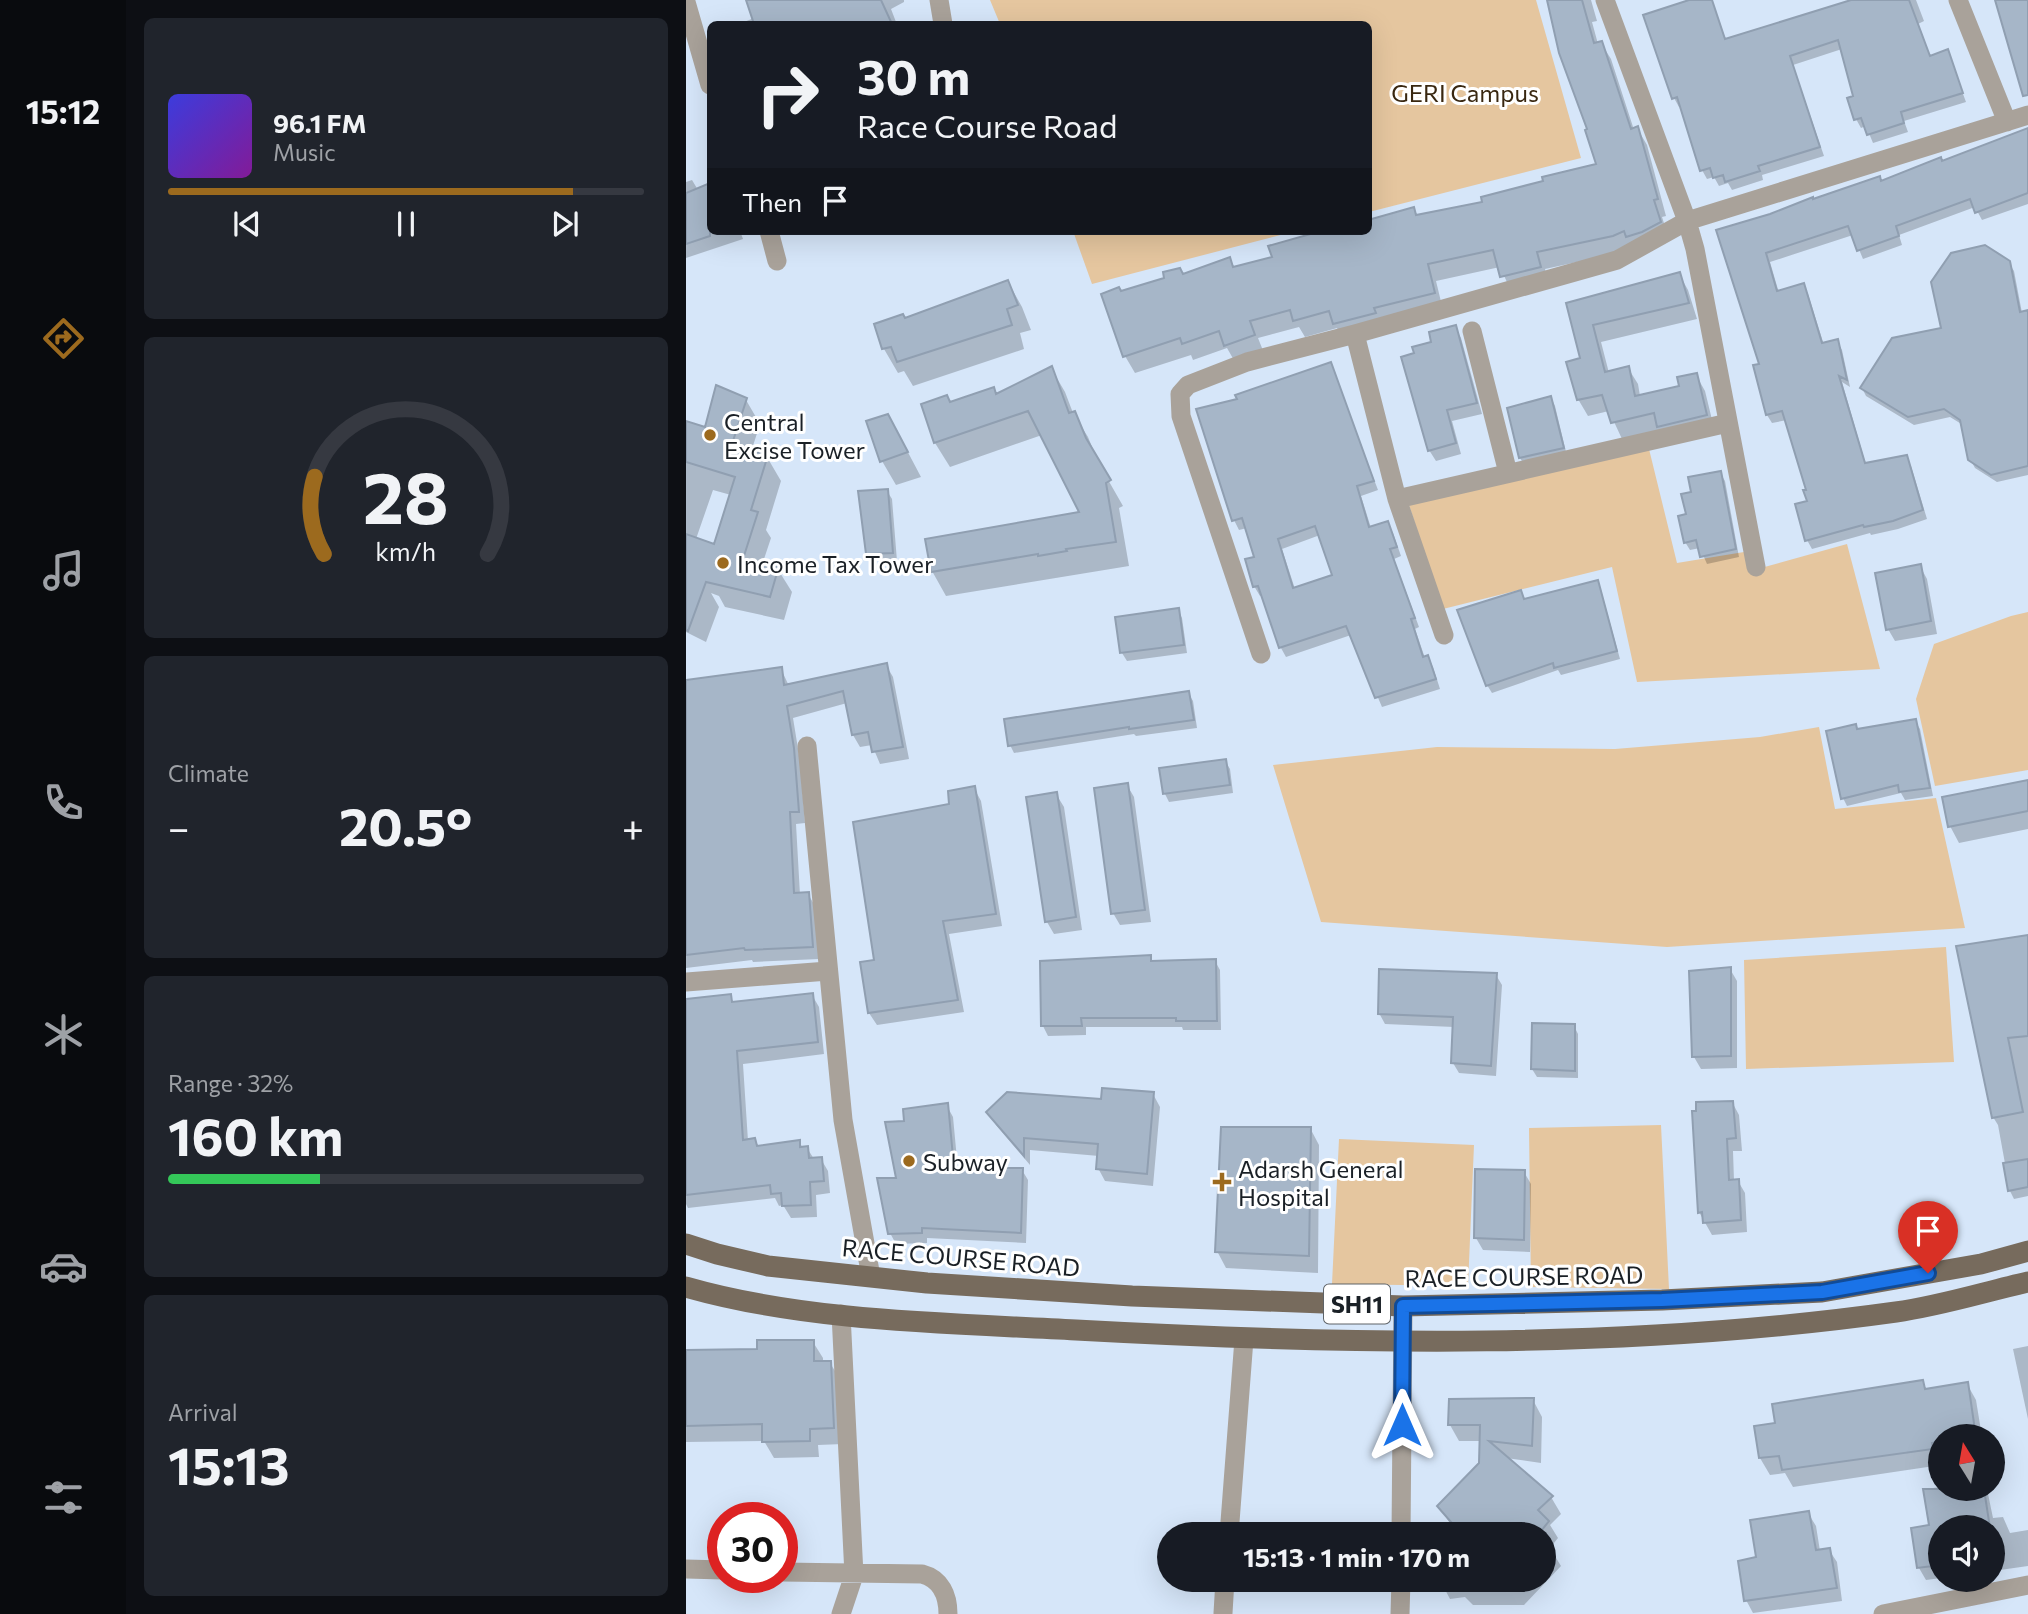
<!DOCTYPE html>
<html lang="en">
<head>
<meta charset="utf-8">
<style>
	:root { --surface:#171b24; --page:#20242c; --text:#f1f3f6; --muted:#9ea1a6; --line:#363941; --accent:#9c6a1e }
	body { margin:0; font-family:Commissioner,sans-serif; background:var(--page); color:var(--text); height:100vh; display:flex; flex-direction:column; font-size:26px; white-space:nowrap }
	* { box-sizing:border-box; margin:0 }
	p { font-size:23px; color:var(--muted) }
	.icon { flex:none; width:38px; height:38px; fill:none; stroke:currentColor; stroke-width:2; stroke-linecap:round; stroke-linejoin:round }
	.map { position:relative; flex:1; overflow:hidden }
	.side { display:flex; flex-direction:column; gap:18px; padding:18px; background:#0d0f14; width:560px }
	.side>* { flex:none }
	.guide { position:absolute; left:21px; top:21px; width:665px; height:214px; border-radius:10px; box-shadow:0 7px 28px #0002; background:#171b24; color:var(--text); overflow:hidden }
	.needle { width:46px; rotate:349deg }
	.controls { position:absolute; left:1242px; top:1424px; display:grid; gap:14px }
	.controls a { display:grid; place-items:center; width:77px; height:77px; border-radius:50%; background:var(--surface); box-shadow:0 7px 28px #0002; font-size:35px }
	.speed { position:absolute; left:21px; top:1502px; display:flex; gap:14px; font-size:35px; font-weight:700; text-align:center }
	.speed>* { display:grid; place-content:center; width:91px; height:91px; border-radius:50%; background:var(--surface); box-shadow:0 7px 28px #0002; line-height:1 }
	.speed .limit { border:10px solid #d22; background:#fff; color:#111 }
	.pin { position:absolute; display:grid; place-items:center; width:60px; height:60px; color:#fff; margin:-72px -30px; border-radius:50% 50% 50% 0; rotate:-45deg; box-shadow:0 0 7px #0007 }
	.pin .icon { rotate:45deg }
	.me { position:absolute; width:77px; margin:-38px; rotate:0deg; stroke-linejoin:round; filter:drop-shadow(0 0 5px #0008) }
	.turn { display:flex; align-items:center; gap:24px; height:147px; padding:0 35px; font-size:32px }
	.turn .icon { width:91px; height:91px; stroke-width:2.5 }
	.turn b { display:block; font-size:49px; line-height:60px }
	.then { display:flex; align-items:center; height:66px; padding:0 35px; background:#0003; gap:14px; font-size:26px }
	.big { font-size:52px; font-weight:700; line-height:1.1 }
	.side .tile { flex:1; display:flex; flex-direction:column; justify-content:center; gap:10px; min-width:0; padding:0 24px; border-radius:10px; background:var(--page) }
	.side .dial { align-items:center; gap:0 }
	.dial svg { height:182px; overflow:visible; fill:none; stroke:var(--line); stroke-width:7; stroke-linecap:round; text-anchor:middle }
	.dial text { fill:var(--text); stroke:none }
	.song { display:flex; align-items:center; gap:21px }
	.cover { width:84px; height:84px; border-radius:10px; background:linear-gradient(135deg,hsl(240 70% 55%),hsl(290 70% 35%)) }
	.played { height:7px; border-radius:4px; background:linear-gradient(90deg,var(--accent) 85%,var(--line) 85%) }
	.keys { display:flex; justify-content:space-around; direction:ltr }
	.heat { display:flex; justify-content:space-between; align-items:center; font-size:38px; direction:ltr }
	.charge { height:10px; border-radius:5px; background:linear-gradient(90deg,#34c759 32%,var(--line) 0) }
	.trip { position:absolute; left:471px; top:1522px; width:399px; height:70px; border-radius:35px; background:var(--surface); box-shadow:0 7px 28px #0002; font-weight:700; line-height:70px; text-align:center }
	main { display:flex; flex:1; min-height:0 }
	.menu { display:flex; flex-direction:column; width:126px; justify-content:space-around; align-items:center; background:#090b0e; color:var(--muted) }
	.menu .icon { width:49px; height:49px }
	.menu .on { color:var(--accent) }
	.menu b { font-size:32px; color:var(--text) }
	.map>svg:first-child { display:block }
	.green { fill:#e5c69f }
	.shadow { fill:#0003; fill-rule:evenodd }
	.building { fill:#a6b6c8; stroke:#909fb1; stroke-width:2; fill-rule:evenodd }
	.lines { fill:none; stroke-linecap:round; stroke-linejoin:round }
	.street { stroke:#a9a29a; stroke-width:19 }
	.primary { stroke:#776b5d; stroke-width:21 }
	.route-casing { stroke:#114b97; stroke-width:18 }
	.route { stroke:#1a73e8; stroke-width:12 }
	.poi-dot { fill:#9c6a1e; stroke:#fff; stroke-width:2.5 }
	.labels { text-anchor:middle; dominant-baseline:central; stroke-width:6; stroke-linejoin:round; paint-order:stroke }
	.shield { fill:#fff; stroke:#5f6367; stroke-width:2 }
	.shield-label { font-size:23px; font-weight:bold; fill:#1a2026 }
	.park-label { font-size:24px; fill:#392710; stroke:#fff }
	.poi-label { font-size:24px; fill:#1a2026; stroke:#fff; text-anchor:start }
	.street-label { font-size:24px; fill:#1a2026; stroke:#fff }
</style>
</head>
<body>
<main>
<nav class="menu">
<b>15:12</b>
<svg class="icon on" aria-label="directions" viewBox="0 0 24 24"><path d="M12 3l9 9-9 9-9-9zM9 14v-3h6M13 9l2 2-2 2"/></svg>
<svg class="icon" aria-label="music" viewBox="0 0 24 24"><path d="M9 18V5l10-2v13"/><circle cx="6" cy="18" r="3"/><circle cx="16" cy="16" r="3"/></svg>
<svg class="icon" aria-label="phone" viewBox="0 0 24 24"><path d="M5 4h4l2 5-3 2q2 4 5 5l2-3 5 2v4C11 20 4 13 5 4z"/></svg>
<svg class="icon" aria-label="climate" viewBox="0 0 24 24"><path d="M12 3v18M4 7l16 10M4 17L20 7"/></svg>
<svg class="icon" aria-label="car" viewBox="0 0 24 24"><path d="M5 17H2v-5l4-1 3-4h7l3 4 3 1v5h-3M9 17h6M6 11h13"/><circle cx="7" cy="17" r="2"/><circle cx="17" cy="17" r="2"/></svg>
<svg class="icon" aria-label="filters" viewBox="0 0 24 24"><path d="M4 7h16M4 17h16"/><circle cx="9" cy="7" r="2"/><circle cx="15" cy="17" r="2"/></svg>
</nav>
<section class="side">
<div class="tile">
<div class="song"><i class="cover"></i><div><b>96.1 FM</b><p>Music</p></div></div>
<div class="played"></div>
<div class="keys"><svg class="icon" aria-label="previous" viewBox="0 0 24 24"><path d="M18 5L8 12l10 7zM5 5v14"/></svg><svg class="icon" aria-label="pause" viewBox="0 0 24 24"><path d="M8 5v14M16 5v14"/></svg><svg class="icon" aria-label="next" viewBox="0 0 24 24"><path d="M6 5l10 7-10 7zM19 5v14"/></svg></div>
</div>
<div class="tile dial"><svg viewBox="0 0 100 80">
<path d="M14 69A42 42 0 1 1 86 69"/>
<path d="M14 69A42 42 0 0 1 10 35" stroke="#9c6a1e"/>
<text x="50" y="56" font-size="32" font-weight="700">28</text>
<text x="50" y="72" font-size="11">km/h</text>
</svg></div>
<div class="tile"><p>Climate</p>
<div class="heat"><a>−</a><b class="big">20.5°</b><a>+</a></div>
</div>
<div class="tile"><p>Range · 32%</p><b class="big">160 km</b><div class="charge"></div></div>
<div class="tile"><p>Arrival</p><b class="big">15:13</b></div>
</section>
<div class="map">
<svg width="1342" height="1614" viewBox="0 0 1342 1614">
	<rect width="100%" height="100%" fill="#d6e6f9"/>
	<path class="green" d="M304,0H850L895,158L683,212L682,24H314Z
		M387,231H610L406,284Z
		M963,449L991,563L1058,552L1064,571L1161,544L1194,669L951,682L926,567L757,609L723,505Z
		M1342,612V770L1249,786L1230,699L1248,644L1325,616Z
		M1133,727L1149,809L1250,798L1279,928L981,947L635,922L587,765L751,747L929,749L1074,737Z
		M1260,947L1268,1062L1060,1069L1058,960Z
		M975,1125L983,1289L845,1287L843,1128Z
		M653,1139L788,1145L782,1286L646,1284Z"/>
	<path class="shadow" d="M62,0H218V2L205,9L210,22L206,24H53L68,18Z
		M862,0H905L911,21L906,22L912,44L915,43L925,59L948,130L951,128L961,145L980,216L976,217L983,239L937,252L859,269L863,284L826,293L814,267L750,281L757,310L658,341L651,328L619,337L613,327L572,338L578,353L549,362L541,348L507,360L505,355L449,373L439,356L435,293L497,276L544,259L549,269L588,258L645,231H682L727,209L732,216L798,203L912,165Z
		M1008,0H1025L1040,41L1169,0H1230L1238,21L1232,24L1245,58L1261,51L1280,102L1218,121L1222,132L1187,143L1180,126L1175,128L1170,119L1169,97L1156,49L1107,65L1138,156L1076,175L1077,180L1046,190L1042,183L1033,186L1028,177L1021,179L1016,170L995,106L993,107L988,98Z
		M1342,130V204L1296,220L1289,207L1213,235L1216,245L1177,259L1167,235L1084,262L1093,293L1117,285L1122,294L1138,345L1151,341L1156,350L1164,387L1156,382L1180,465L1220,457L1225,466L1241,519L1212,529L1185,535L1184,533L1126,549L1121,540L1122,491L1101,420L1086,423L1081,415L1075,365L1032,231L1127,201L1195,182L1256,162Z
		M6,180L12,190L24,185V231H54L57,239L0,258V182Z
		M1322,262L1328,271L1336,313L1342,312V475L1311,482L1289,468L1284,459L1277,425L1264,417L1228,425L1180,396L1176,388L1257,330Z
		M993,274L1002,290L1011,319L915,342L923,373L942,368L952,384L954,396L996,387L1010,375L1019,391L1029,432L936,439L923,411L902,416L892,399L896,360L882,304Z
		M322,282L336,307L345,330L334,333L338,349L227,386L218,371L212,373L198,349L191,326L218,320Z
		M769,327L775,338L796,414L766,421L775,454L750,461L743,450L731,355Z
		M644,364L692,490L675,496L685,528L702,523L707,533L715,556L708,559L733,627L729,629L739,658L742,657L747,667L754,689L696,707L665,635L600,657L595,648L577,595L574,596L568,586L570,558L561,528L553,530L548,520L553,400ZM634,535L649,576L609,589L596,549Z
		M365,368L379,392L387,413L402,437L413,464L437,506L433,508L443,566L260,596L246,571L395,513L356,435L264,467L249,443L238,405L264,404L311,396Z
		M865,398L869,406L881,456L839,466L834,458L823,409Z
		M60,400L74,424L65,452L81,457L95,481L80,530L85,538L76,565L91,568L106,592L98,620L39,607L33,596L25,593L33,607L20,642L0,632V423L21,429ZM27,490L45,495L29,546L10,539Z
		M216,441L235,477L210,485L196,461Z
		M1034,473L1039,481L1053,557L1021,564L1014,548L1004,550L999,542L1002,515L1007,494Z
		M201,491L206,499L211,561H186L182,553Z
		M1234,566L1241,579L1251,634L1209,641L1202,629Z
		M911,582L915,590L934,659L875,675L872,670L806,693L801,685L835,592L839,601Z
		M492,610L496,618L501,653L441,661L436,653Z
		M200,665L207,677L223,759L194,764L186,745L174,747L167,735L161,703L107,718L114,761L119,823L110,824L114,895L122,894L129,906L133,959L67,962L66,960L0,968V681L95,669L103,686Z
		M502,693L507,701L511,728L450,736L448,734L328,753L324,745Z
		M1229,721L1234,729L1247,796L1219,800L1215,793L1161,806L1157,798L1172,730Z
		M539,761L544,769L547,793L483,802L479,794L475,770Z
		M1342,782V829L1273,843L1264,826Z
		M441,785L448,797L465,922L434,925L427,913Z
		M288,788L295,801L316,926L263,934L278,1012L191,1025L183,1013L190,961L265,806Z
		M370,794L378,807L396,930L368,934L361,922L342,798Z
		M1342,937V1196L1328,1199L1324,1191L1312,1125L1307,1117L1272,947Z
		M464,957L467,962L529,961L534,970L535,1030H497L496,1027H400V1035L362,1036L357,1026Z
		M1044,969L1051,981V1068L1015,1069L1008,1057Z
		M810,975L816,985L810,1076L773,1073L767,1063L768,1027L699,1024L693,1013Z
		M126,995L133,1007L138,1054L57,1064L62,1141L69,1140L73,1147L113,1142L117,1148H121L128,1159H135L142,1171L144,1193L130,1195L131,1217L105,1218L97,1205L93,1206L89,1198L2,1208L0,1204V1001L44,996L48,1004Z
		M888,1026L892,1034V1078L851,1077L846,1069Z
		M467,1094L474,1107L467,1186L419,1181L412,1168L413,1156L344,1150V1165L310,1125L303,1112L417,1101Z
		M1046,1102L1053,1115L1056,1151H1047L1048,1181H1052L1059,1193L1061,1232L1026,1235L1013,1212Z
		M261,1106L267,1117L272,1170H336L342,1180L340,1243L241,1238V1243L210,1244L204,1233L212,1179Z
		M624,1128L633,1145L632,1273L540,1268L531,1251Z
		M838,1172L845,1184L844,1252L797,1250L790,1238Z
		M127,1342L137,1358V1363H144L154,1379L157,1444L132,1445L133,1457L88,1458L78,1441L0,1442V1351H73Z
		M1342,1346V1419L1327,1349Z
		M1236,1382L1241,1390L1281,1384L1290,1400L1296,1437H1255V1465L1107,1487L1099,1473L1084,1475L1074,1458L1070,1428L1091,1425Z
		M847,1400L856,1417L855,1463L820,1458L865,1497L875,1514L864,1525L872,1538L864,1548L875,1566L838,1605H787L779,1597L764,1599L754,1580H858V1535H756L765,1525L753,1506L795,1464V1441H773L764,1425Z
		M1255,1487V1489H1301L1307,1518L1317,1517L1324,1533L1342,1530V1566L1307,1571V1528H1255V1578L1240,1580L1233,1568L1245,1526L1239,1489Z
		M1122,1513L1130,1526L1134,1551L1143,1550L1151,1562L1156,1601L1067,1613L1060,1600L1072,1559Z"/>
	<path class="building" d="M60,0H195L206,24H68Z
		M861,0H896L908,43L916,41L945,129L952,126L972,199L968,200L975,222L956,232L940,237L938,231L927,236L851,252L855,267L814,277L807,250L742,264L749,293L688,308L690,313L647,324L643,311L607,321L604,310L564,321L569,335L538,346L533,331L496,344L494,338L437,357L415,294L433,287L435,291L478,278L477,272L494,268L497,274L544,257L547,267L586,257L582,246L635,231H682V220L728,207L730,215L796,202L795,197L857,181L856,177L910,164L899,130L901,129L873,53Z
		M1003,0H1026L1039,39L1165,0H1223L1244,56L1262,49L1277,93L1215,112L1218,123L1181,135L1175,118L1168,120L1161,98L1167,96L1152,40L1104,56L1134,147L1072,166L1074,171L1039,182L1037,175L1027,178L1024,168L1014,171L991,97L986,99L957,15Z
		M1309,0H1342V95L1337,96Z
		M1342,128V193L1289,213L1284,199L1210,226L1213,236L1171,251L1162,226L1080,253L1091,291L1118,283L1136,343L1152,339L1161,380L1153,376L1179,463L1221,455L1237,510L1207,521L1178,527L1177,525L1119,541L1109,504L1121,501L1117,490H1120L1096,411L1080,415L1067,365L1073,364L1030,230L1084,214L1127,197V199L1194,176L1195,181L1255,157L1256,161Z
		M24,183V236L0,244V193Z
		M1299,245L1324,261L1334,312L1342,310V466L1305,475L1282,460L1274,420L1258,409L1222,417L1174,388L1206,338L1255,328L1245,282L1265,253Z
		M994,272L1003,303L907,325L919,372L943,366L949,396L993,386L991,377L1011,373L1021,415L971,427L968,413L925,423L916,395L891,400L880,362L894,358L880,303Z
		M322,280L332,305L321,309L326,325L211,362L205,347L196,349L188,324L217,314L219,318Z
		M770,325L791,403L761,410L770,443L742,451L715,357L728,353L726,347L745,342L743,332Z
		M645,362L688,481L671,486L683,527L702,521L711,547L704,549L729,618L725,619L737,657L742,655L750,679L689,698L660,626L593,648L572,586L567,587L559,559L568,557L556,518L546,521L510,409L551,399L549,395ZM629,526L646,575L607,588L592,539Z
		M366,366L383,413L389,411L400,438L425,480L420,483L430,542L380,549L381,551L352,556V554L245,572L239,539L393,512L342,411L248,443L235,404L261,395L264,402L308,387L310,394Z
		M30,385L61,398L46,444L82,455L65,510L72,512L57,559L93,566L84,597L20,582L2,631L0,630V534L28,544L49,477L0,462V421L19,427Z
		M865,396L878,448L833,458L821,408Z
		M202,414L222,452L194,462L180,421Z
		M1035,471L1050,549L1014,557L1010,540L998,543L992,516L1000,514L995,494L1005,492L1002,477Z
		M202,489L207,553L180,554L172,491Z
		M1235,564L1245,621L1200,630L1189,573Z
		M912,580L931,651L868,668L867,663L800,686L771,610L835,590L838,599Z
		M493,608L498,645L434,653L429,617Z
		M201,663L217,747L186,752L182,732L166,735L157,691L101,706L108,748L113,812H104L108,893L123,892L127,947L59,950L58,948L0,955V680L96,667L98,685Z
		M503,691L508,720L443,729V727L322,746L318,719Z
		M1230,719L1244,788L1213,792L1212,785L1155,799L1140,731L1170,724L1171,729Z
		M540,759L544,785L477,794L473,768Z
		M1342,780V811L1262,827L1256,797Z
		M442,783L459,910L425,914L408,788Z
		M289,786L310,914L257,921L272,1000L182,1013L174,962L188,960L167,822L263,804L262,791Z
		M371,792L390,917L359,922L340,797Z
		M1342,935V1036L1322,1038L1337,1112L1306,1118L1270,946Z
		M465,955V961L530,959L531,1021H490V1018H395L396,1026H355L354,961Z
		M1045,967V1056L1006,1057L1003,971Z
		M693,969L811,973L805,1066L765,1063L767,1017L692,1014Z
		M127,993L132,1042L51,1051L57,1140L69,1138L71,1146L114,1140V1147L122,1146L123,1158L136,1157L138,1181L124,1182L125,1205L96,1206L95,1193L85,1194L84,1185L0,1195V999L45,994L46,1002Z
		M846,1023L889,1024V1071L845,1069Z
		M416,1088L468,1092L461,1174L410,1169L412,1144L338,1138V1156L300,1112L321,1092L415,1099Z
		M1047,1101L1050,1138L1041,1139L1043,1180L1053,1179L1055,1220L1017,1223L1016,1212L1012,1213L1006,1111H1010V1102Z
		M262,1103L268,1168H337L335,1233L236,1228V1233L202,1234L191,1178H210L199,1122L218,1121L217,1109Z
		M535,1127H625L623,1256L529,1252Z
		M1342,1159V1187L1322,1191L1317,1163Z
		M789,1169L839,1170L838,1240L788,1238Z
		M71,1340H128V1361H145L148,1428L124,1429V1441L76,1442V1424L0,1426V1350L71,1349Z
		M1237,1380L1239,1389L1282,1382L1290,1437H1255V1441L1246,1443L1247,1449L1096,1470L1093,1456L1073,1458L1068,1426L1089,1423L1086,1404Z
		M848,1398L846,1446L803,1441L867,1496L852,1510L863,1521L852,1535H754L765,1522L751,1506L793,1463L794,1425H762L763,1399Z
		M1237,1489H1298L1304,1528H1255V1565L1231,1568L1225,1528L1243,1525Z
		M1123,1511L1130,1550L1144,1548L1151,1588L1058,1601L1052,1561L1070,1557L1064,1520Z"/>
	<g class="lines">
		<path class="street" d="M253,0L257,24
			M919,0L1001,221L1009,249L1070,567
			M1272,0L1321,122
			M0,2L24,85
			M83,231L91,261
			M786,331L822,473
			M669,334L711,499L758,635
			M711,499L1042,423
			M575,654L495,416L494,394L502,385L561,362L669,334L931,260L1001,221L1342,115
			M121,746L157,1120L185,1277
			M0,982L142,971
			M543,1535L558,1339
			M715,1535L717,1306
			M0,1569L37,1570
			M96,1572L236,1574C255,1579 262,1595 262,1614
			M537,1613L539,1580
			M155,1614L168,1575L155,1314
			M714,1614L715,1580
			M1197,1614L1342,1585"/>
		<path class="primary" d="M0,1244L31,1254L82,1266L241,1283L446,1296L717,1306L976,1300L1136,1292L1295,1264L1342,1251
			M0,1287C122,1322 264,1323 390,1330C663,1345 938,1350 1210,1312C1254,1306 1298,1292 1342,1282"/>
	</g>
	<g class="lines">
		<g class="route-casing">
			<path id="route" d="M716,1425L717,1306L976,1300L1136,1292L1242,1273"/>
		</g>
		<use href="#route" class="route"/>
	</g>
	<g class="poi-dot">
		<circle cx="24" cy="435" r="7"/>
		<circle cx="37" cy="563" r="7"/>
		<circle cx="223" cy="1161" r="7"/>
		<path d="M532.5 1171.5h7v7h7v7h-7v7h-7v-7h-7v-7h7z"/>
	</g>
	<g class="labels">
		<rect class="shield" x="638" y="1284.5" width="66" height="39" rx="5"/>
		<g class="shield-label">
			<text x="671" y="1304">SH11</text>
		</g>
		<g class="park-label">
			<text x="779" y="92">GERI Campus</text>
		</g>
		<g class="poi-label">
			<text x="38" y="421">Central<tspan x="38" dy="28">Excise Tower</tspan></text>
			<text x="51" y="563">Income Tax Tower</text>
			<text x="237" y="1161">Subway</text>
			<text x="552" y="1168">Adarsh General<tspan x="552" dy="28">Hospital</tspan></text>
		</g>
		<g class="street-label">
			<text transform="translate(275 1257) rotate(5)">RACE COURSE ROAD</text>
			<text transform="translate(838 1276) rotate(-1)">RACE COURSE ROAD</text>
		</g>
	</g>
</svg>
<div class="controls">
<a><svg class="needle" viewBox="-14 -14 28 28"><path d="M0-13l5 13h-10z" fill="#e53935"/><path d="M0 13l5-13h-10z" fill="#9ea1a6"/></svg></a>
<a><svg class="icon" aria-label="sound" viewBox="0 0 24 24"><path d="M4 9h4l5-4v14l-5-4H4zM17 9q2 3 0 6"/></svg></a>
</div>
<div class="speed"><div class="limit">30</div></div>
<div class="pin" style="left:1242px;top:1273px;background:#d93025"><svg class="icon" aria-label="arrive" viewBox="0 0 24 24"><path d="M6 21V4h12l-3 4 3 4H6"/></svg></div>
<svg class="me" style="left:716px;top:1425px" viewBox="-20 -20 40 40"><path d="M0-17L14 15 0 8-14 15z" fill="#1a73e8" stroke="#fff" stroke-width="4"/></svg>
<div class="trip">15:13 · 1 min · 170 m</div>
<div class="guide">
<div class="turn"><svg class="icon" aria-label="right" viewBox="0 0 24 24"><path d="M7 20v-9h11M14 6l5 5-5 5"/></svg><div><b>30 m</b>Race Course Road</div></div>
<div class="then">Then<svg class="icon" aria-label="arrive" viewBox="0 0 24 24"><path d="M6 21V4h12l-3 4 3 4H6"/></svg></div>
</div>
</div>
</main>
</body>
</html>
